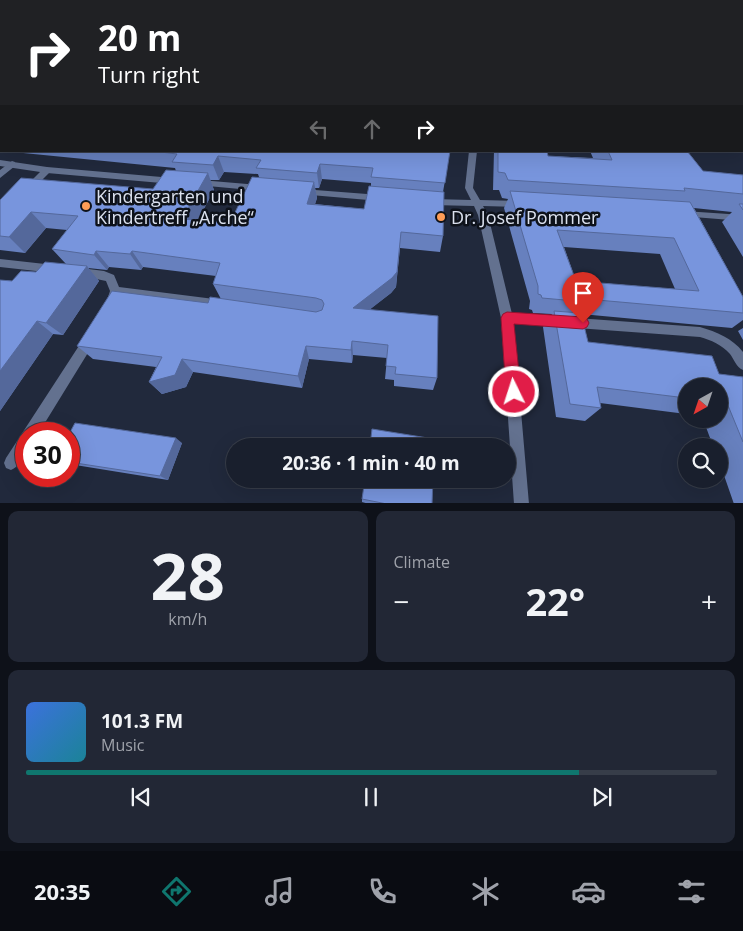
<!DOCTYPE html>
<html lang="en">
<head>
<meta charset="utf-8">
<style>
	:root { --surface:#191f2d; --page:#222735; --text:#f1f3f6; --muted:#9fa2aa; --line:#373d49; --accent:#0f766e }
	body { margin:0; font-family:"Open Sans",sans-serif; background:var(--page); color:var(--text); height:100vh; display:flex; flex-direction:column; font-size:19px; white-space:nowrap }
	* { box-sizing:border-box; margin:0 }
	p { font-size:16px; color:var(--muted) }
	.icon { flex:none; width:28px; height:28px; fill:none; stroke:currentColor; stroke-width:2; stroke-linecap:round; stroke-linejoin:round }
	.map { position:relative; height:503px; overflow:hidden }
	.side { display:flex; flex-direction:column; gap:8px; padding:8px; background:#0e1119; flex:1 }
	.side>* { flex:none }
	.guide { position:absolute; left:0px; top:0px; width:744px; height:152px; box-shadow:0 5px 20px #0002,0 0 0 1px var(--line); background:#202124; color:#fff; overflow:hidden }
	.needle { width:32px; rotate:220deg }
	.tools { position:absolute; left:678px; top:378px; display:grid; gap:10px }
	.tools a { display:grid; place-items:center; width:50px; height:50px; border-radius:50%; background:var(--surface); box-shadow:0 5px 20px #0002,0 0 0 1px var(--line); font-size:25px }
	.speed { position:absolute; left:15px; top:422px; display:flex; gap:10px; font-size:25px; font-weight:700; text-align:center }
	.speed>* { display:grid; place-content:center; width:65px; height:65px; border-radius:50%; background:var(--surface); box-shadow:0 5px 20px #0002,0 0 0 1px var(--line); line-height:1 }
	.speed .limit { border:8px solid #d22; background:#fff; color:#111 }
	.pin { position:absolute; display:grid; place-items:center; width:42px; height:42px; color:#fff; margin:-51px -21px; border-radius:50% 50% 50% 0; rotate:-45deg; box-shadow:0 0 5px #0007 }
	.pin .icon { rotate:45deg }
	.me { position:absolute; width:55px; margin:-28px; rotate:356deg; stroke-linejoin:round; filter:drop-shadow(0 0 4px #0008) }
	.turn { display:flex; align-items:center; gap:18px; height:105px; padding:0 15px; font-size:22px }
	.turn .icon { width:65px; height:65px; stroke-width:2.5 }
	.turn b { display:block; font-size:35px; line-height:42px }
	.lanes { display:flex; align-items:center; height:48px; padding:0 15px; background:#0003; justify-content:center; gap:25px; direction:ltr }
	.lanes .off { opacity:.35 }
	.big { font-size:38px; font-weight:700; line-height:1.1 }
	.side .card { flex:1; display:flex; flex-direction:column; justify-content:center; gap:8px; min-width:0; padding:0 18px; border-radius:10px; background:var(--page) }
	.side .dial { align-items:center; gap:0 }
	.dial b { font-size:65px; line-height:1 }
	.song { display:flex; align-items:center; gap:15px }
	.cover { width:60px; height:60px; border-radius:8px; background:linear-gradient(135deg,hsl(220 70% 55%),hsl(190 70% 35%)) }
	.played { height:5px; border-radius:2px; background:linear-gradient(90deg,var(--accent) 80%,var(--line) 80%) }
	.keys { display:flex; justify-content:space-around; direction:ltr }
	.heat { display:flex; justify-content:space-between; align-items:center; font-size:28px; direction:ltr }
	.side .tiles { flex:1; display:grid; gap:8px; grid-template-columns:1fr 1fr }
	.card:last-child { grid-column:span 2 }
	.trip { position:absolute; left:226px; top:438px; width:290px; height:50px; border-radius:25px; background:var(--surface); box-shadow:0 5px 20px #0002,0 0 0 1px var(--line); font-weight:700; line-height:50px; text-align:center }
	.tabs { display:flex; height:80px; justify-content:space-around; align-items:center; background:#0a0c12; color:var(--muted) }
	.tabs .icon { width:35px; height:35px }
	.tabs .on { color:var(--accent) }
	.tabs b { font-size:22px; color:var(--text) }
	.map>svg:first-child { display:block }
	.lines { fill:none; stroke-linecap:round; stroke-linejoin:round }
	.lane { fill:#63718f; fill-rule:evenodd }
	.street { fill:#63718f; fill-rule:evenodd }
	.wall { fill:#6780be; fill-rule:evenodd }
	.shaded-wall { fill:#54689b }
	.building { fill:#7895dd; stroke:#54689b; fill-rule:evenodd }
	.route { fill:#e11d48; stroke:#92132f }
	.poi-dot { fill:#fe9c57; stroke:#0e121a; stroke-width:2 }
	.labels { text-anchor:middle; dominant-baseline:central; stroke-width:5; stroke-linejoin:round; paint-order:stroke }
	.poi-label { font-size:18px; fill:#dbe1ee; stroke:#0e121a; text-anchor:start }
</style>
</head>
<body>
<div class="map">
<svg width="743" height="504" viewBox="0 0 743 504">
	<rect width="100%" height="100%" fill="#21293c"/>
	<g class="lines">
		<path class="lane" d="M12,161L15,162V166L0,178V170Z
			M47,167L51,170L50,172L31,191H25L24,189L25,187L44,168Z
			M0,259L54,265L58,266L59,269L58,272L54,273L0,267Z
			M81,268L104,271L114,275L119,287L222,300L226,302L228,305L226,308L222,310L119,296L116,306L112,308L108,306L106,303L110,291L106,281L77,275L76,272L77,269Z
			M507,313L700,327C717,332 732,338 743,352V370C736,367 734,359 730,354C722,345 711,340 700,337L507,323L503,322L501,318L503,314Z
			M90,334L94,335L96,339L94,343L38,434H26C26,447 25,464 11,470L6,468L4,463L6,458L86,335Z"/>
		<path class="street" d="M469,151H477L473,188L480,200L520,201L525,204L520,207L483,206L488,215L513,318L529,504H514L501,318L478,215L474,206L432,205L427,202L432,199L471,200L465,188Z
			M0,160L47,167L173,178L177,181L173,184L47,173L0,166Z
			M200,180L260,185L264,188L260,191L197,185L196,183L197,181Z
			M302,189L380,195L384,198L380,201L299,194L298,192Z
			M684,211L743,215V221L681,216L679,214L681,212Z"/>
	</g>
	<path class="wall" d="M0,82H1V151H0Z
		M3,151H450L443,192V236L440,252L400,248L396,287L391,293L370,309L437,378L433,390L394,386V380L385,379L387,358L353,355L352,363L309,359L302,388L193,372L186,387L162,394L149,382L156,367L93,359L77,346L221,299L213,284L216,276L143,267L141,270L109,267L107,270L88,268L99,281L63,335L53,334L0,411V280L12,281L36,272L66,264L52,249L67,230L46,228L25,253L0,250V200L153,189L176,171L175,168ZM224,172L258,174L259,177L230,223L198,220L214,190L210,180H219ZM322,179L371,183V186L364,209L315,204L317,198L315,188H319Z
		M494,151H547L548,156L593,158L590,151H687L703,171L743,175V257L722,222L732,212L694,208L743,297V320L732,328L581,314L588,342L719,374L743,377V504H734L719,461V446H713L703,419H719V386H686V414L600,403L601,408L585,421L556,417L543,327L552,314L533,313L532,310L529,309L530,301L504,208L508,199L502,198L499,190H493ZM564,247L660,254L675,289L576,281Z
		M743,328V340L738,331Z
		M69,434L182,443L168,480L69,464Z
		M362,499L432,504H369L362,502Z"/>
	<path class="shaded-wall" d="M218,156L224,172L219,180L213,165Z
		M320,164L322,179L319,188L317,173Z
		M208,173L214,190L190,235L182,219Z
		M314,182L317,198L310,220L307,204Z
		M31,212L46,228L25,253L9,237Z
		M401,232L396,287L391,293L354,322L353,308Z
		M96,251L109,267L107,270L94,255Z
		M132,251L143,267L141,270L130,254Z
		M87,266L99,281L63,335L46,323Z
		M37,321L53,334L0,411V371Z
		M352,341L353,355L352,363L351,350Z
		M306,346L309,359L302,388L298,376Z
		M182,359L193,372L186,387L162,394L149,382Z
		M176,438L182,443L168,480L160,476Z"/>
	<path class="building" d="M0,82H1V137H0Z
		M153,151H450L445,183L371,177L373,168L320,164L317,173L256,168L261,160L218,156L213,165L172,162L177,154Z
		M498,151H547L548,156L612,160L608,151H687L703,171L743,175V194L684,188L685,191L508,180L505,173L498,172Z
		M166,170L208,173L182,219L230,223L252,177L314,182L307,204L364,209L369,186L444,192L443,236L401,232L397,272L392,278L353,308L438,316L437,378L395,374L396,367L386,366L388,345L352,341L351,350L306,346L298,376L182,359L175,375L149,382L162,357L77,346L112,291L208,303L210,297L316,312L322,310L324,304L322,300L316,298L213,284L220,263L132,251L130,254L96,251L94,255L52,249L78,216L31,212L9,237L0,236V200L21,178L153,189Z
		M510,191L690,202L743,297V313L575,298L576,301L542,298L541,295L538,294V286ZM557,230L674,238L699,291L576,281Z
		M739,204H743V210Z
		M45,262L87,266L46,323L37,321L0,371V280L12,281L21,271L36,272Z
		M554,311L581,313L588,342L712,356L719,374L743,377V442L727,403L719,402V386H686V398L597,387L601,408L570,404Z
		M75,423L176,438L160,476L69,462V434Z
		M372,429L428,438L427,446H370Z
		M49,431L67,434H47Z
		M365,479H433L432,504H387L362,499Z"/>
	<linearGradient id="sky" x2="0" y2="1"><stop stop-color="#121721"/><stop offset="0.54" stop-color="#3d4961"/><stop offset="1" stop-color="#3d4961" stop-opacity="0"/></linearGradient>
	<rect width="743" height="152" fill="url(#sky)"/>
	<path class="route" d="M507,312L583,317L587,319L589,323L587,327L583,329L514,324L521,392L519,398L514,400L508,398L506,392L501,318L503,314Z"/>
	<g class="poi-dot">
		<circle cx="86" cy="206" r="5"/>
		<circle cx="441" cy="217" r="5"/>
	</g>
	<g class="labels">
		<g class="poi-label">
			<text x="96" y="196">Kindergarten und<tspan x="96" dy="21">Kindertreff „Arche“</tspan></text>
			<text x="451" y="217">Dr. Josef Pommer</text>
		</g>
	</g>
</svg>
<div class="tools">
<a><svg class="needle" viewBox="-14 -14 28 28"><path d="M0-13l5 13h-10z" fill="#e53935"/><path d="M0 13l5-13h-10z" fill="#9fa2aa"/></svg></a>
<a><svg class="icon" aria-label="search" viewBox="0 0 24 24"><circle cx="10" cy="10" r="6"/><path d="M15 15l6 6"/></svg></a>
</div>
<div class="speed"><div class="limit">30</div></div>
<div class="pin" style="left:583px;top:323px;background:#d93025"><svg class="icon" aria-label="arrive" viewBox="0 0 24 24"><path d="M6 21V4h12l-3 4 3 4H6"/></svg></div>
<svg class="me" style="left:514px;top:392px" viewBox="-20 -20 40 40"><circle r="17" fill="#e11d48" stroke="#fff" stroke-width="3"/><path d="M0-11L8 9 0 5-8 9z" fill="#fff"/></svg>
<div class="trip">20:36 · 1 min · 40 m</div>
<div class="guide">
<div class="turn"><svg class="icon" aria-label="right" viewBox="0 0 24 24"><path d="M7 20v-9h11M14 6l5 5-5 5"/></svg><div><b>20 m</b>Turn right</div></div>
<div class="lanes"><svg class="icon off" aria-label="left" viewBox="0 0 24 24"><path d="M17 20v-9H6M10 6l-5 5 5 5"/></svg><svg class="icon off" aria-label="ahead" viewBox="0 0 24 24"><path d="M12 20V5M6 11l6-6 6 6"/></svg><svg class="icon" aria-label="right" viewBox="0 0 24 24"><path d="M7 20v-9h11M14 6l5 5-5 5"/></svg></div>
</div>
</div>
<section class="side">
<div class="tiles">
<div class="card dial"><b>28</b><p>km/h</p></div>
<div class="card"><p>Climate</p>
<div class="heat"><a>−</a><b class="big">22°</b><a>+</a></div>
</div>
<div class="card">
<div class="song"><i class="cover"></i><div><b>101.3 FM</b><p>Music</p></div></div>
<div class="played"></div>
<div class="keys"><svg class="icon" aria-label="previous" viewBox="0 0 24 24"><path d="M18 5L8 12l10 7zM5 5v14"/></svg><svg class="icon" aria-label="pause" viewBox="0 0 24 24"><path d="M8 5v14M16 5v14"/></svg><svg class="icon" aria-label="next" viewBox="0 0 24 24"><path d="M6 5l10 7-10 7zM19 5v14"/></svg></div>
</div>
</div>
</section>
<nav class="tabs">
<b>20:35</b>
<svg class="icon on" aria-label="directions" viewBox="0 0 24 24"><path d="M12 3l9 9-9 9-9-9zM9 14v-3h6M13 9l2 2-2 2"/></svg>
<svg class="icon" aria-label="music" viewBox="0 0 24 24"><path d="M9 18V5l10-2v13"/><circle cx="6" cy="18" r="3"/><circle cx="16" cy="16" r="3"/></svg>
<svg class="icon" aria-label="phone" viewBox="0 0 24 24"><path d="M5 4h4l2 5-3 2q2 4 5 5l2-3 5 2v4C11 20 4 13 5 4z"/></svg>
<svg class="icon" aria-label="climate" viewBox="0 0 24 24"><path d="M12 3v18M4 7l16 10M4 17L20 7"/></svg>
<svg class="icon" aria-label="car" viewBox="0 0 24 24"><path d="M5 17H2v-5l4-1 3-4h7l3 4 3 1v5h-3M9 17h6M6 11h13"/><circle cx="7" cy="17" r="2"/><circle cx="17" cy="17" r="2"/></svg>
<svg class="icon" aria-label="filters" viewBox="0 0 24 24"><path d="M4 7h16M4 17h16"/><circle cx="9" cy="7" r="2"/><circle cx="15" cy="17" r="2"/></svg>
</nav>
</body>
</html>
